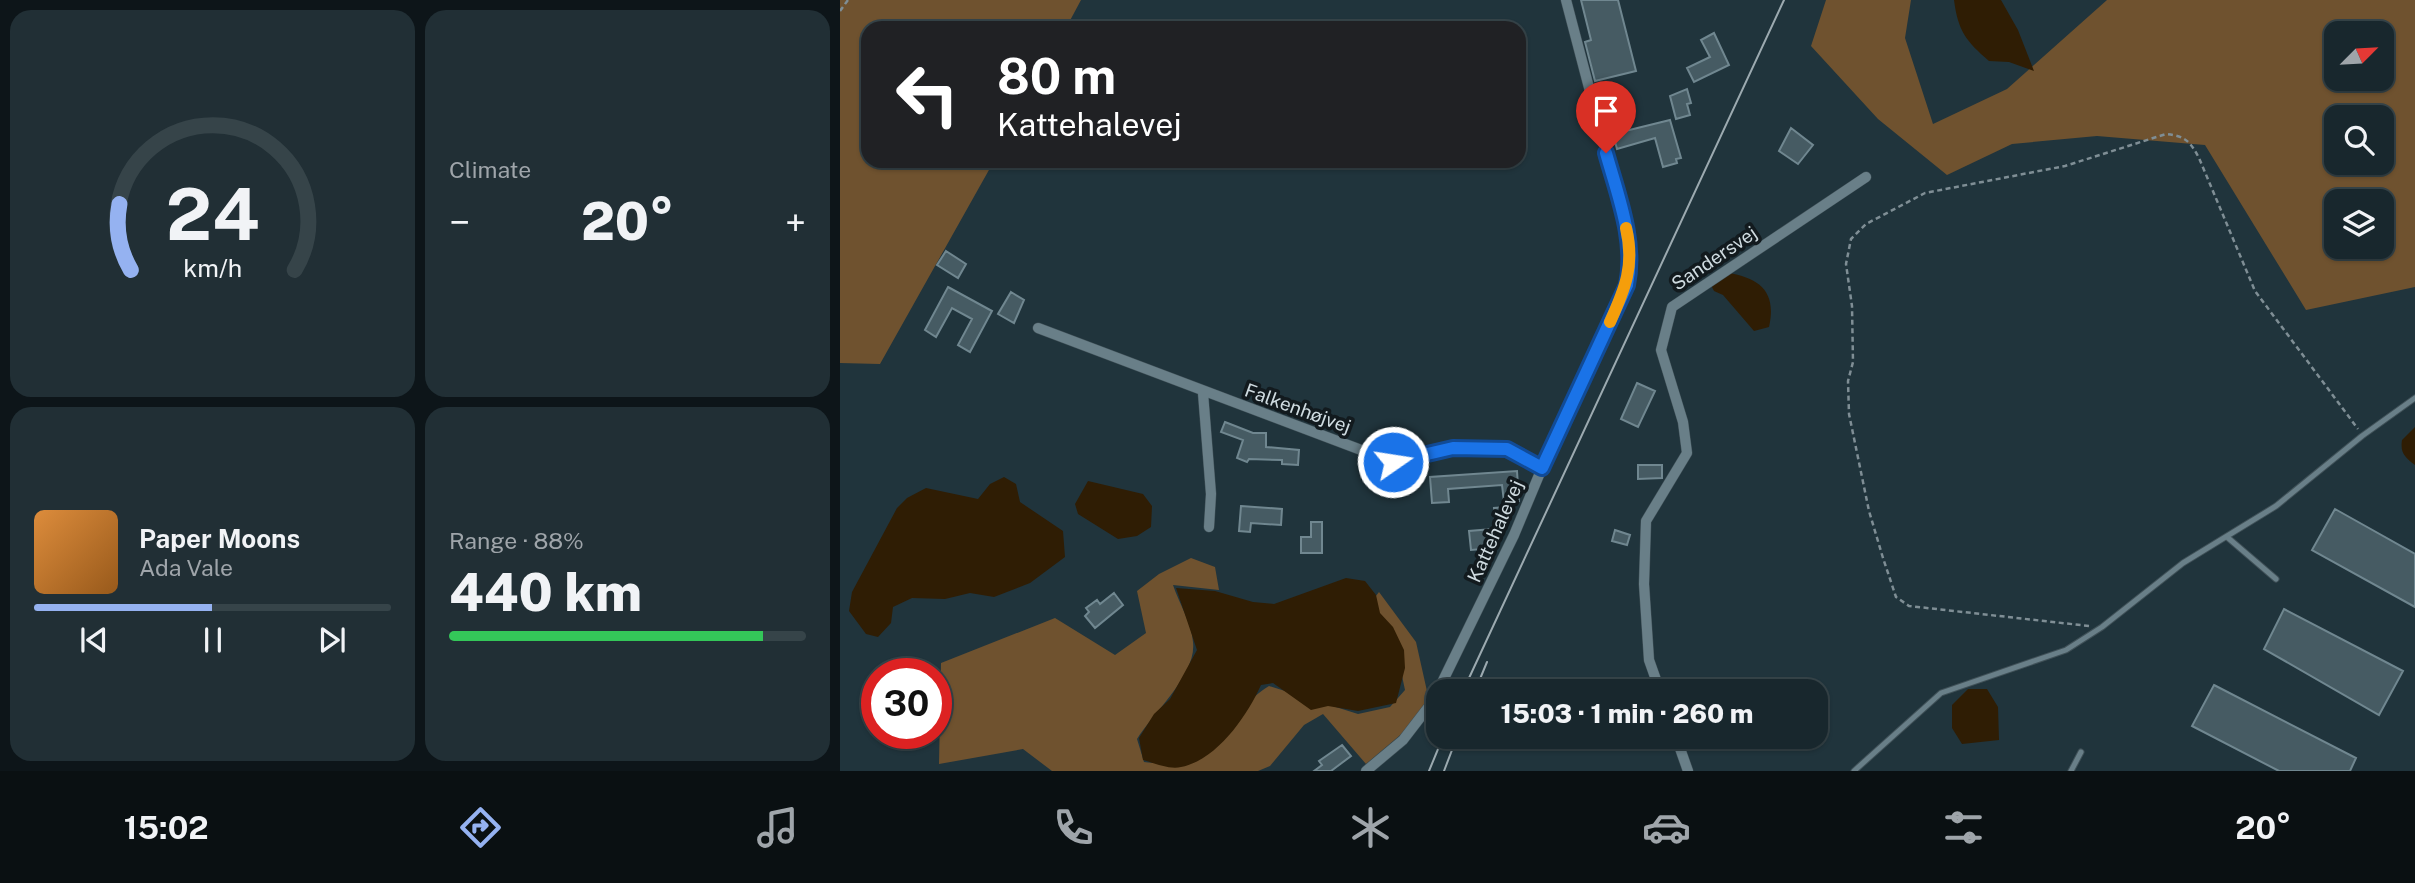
<!DOCTYPE html>
<html lang="en">
<head>
<meta charset="utf-8">
<style>
	:root { --surface:#18272d; --page:#212f35; --text:#f1f3f6; --muted:#9fa5aa; --line:#364449; --accent:#95b2f1 }
	body { margin:0; font-family:"Public Sans",sans-serif; background:var(--page); color:var(--text); height:100vh; display:flex; flex-direction:column; font-size:26px; white-space:nowrap }
	* { box-sizing:border-box; margin:0 }
	p { font-size:23px; color:var(--muted) }
	.icon { flex:none; width:38px; height:38px; fill:none; stroke:currentColor; stroke-width:2; stroke-linecap:round; stroke-linejoin:round }
	.map { position:relative; flex:1; overflow:hidden }
	.details { display:flex; flex-direction:column; gap:10px; padding:10px; background:#0d1519; width:840px }
	.details>* { flex:none }
	.hud { position:absolute; left:21px; top:21px; width:665px; height:147px; border-radius:21px; box-shadow:0 2px 5px #0004,0 0 0 2px var(--line); background:#202124; color:#fff; overflow:hidden }
	.needle { width:46px; rotate:66deg }
	.controls { position:absolute; left:1484px; top:21px; display:grid; gap:14px }
	.controls a { display:grid; place-items:center; width:70px; height:70px; border-radius:14px; background:var(--surface); box-shadow:0 2px 5px #0004,0 0 0 2px var(--line); font-size:35px }
	.speed { position:absolute; left:21px; top:658px; display:flex; gap:14px; font-size:35px; font-weight:700; text-align:center }
	.speed>* { display:grid; place-content:center; width:91px; height:91px; border-radius:50%; background:var(--surface); box-shadow:0 2px 5px #0004,0 0 0 2px var(--line); line-height:1 }
	.speed .limit { border:10px solid #d22; background:#fff; color:#111 }
	.pin { position:absolute; display:grid; place-items:center; width:60px; height:60px; color:#fff; margin:-72px -30px; border-radius:50% 50% 50% 0; rotate:-45deg; box-shadow:0 0 7px #0007 }
	.pin .icon { rotate:45deg }
	.me { position:absolute; width:77px; margin:-38px; rotate:77deg; stroke-linejoin:round; filter:drop-shadow(0 0 5px #0008) }
	.turn { display:flex; align-items:center; gap:24px; height:147px; padding:0 21px; font-size:32px }
	.turn .icon { width:91px; height:91px; stroke-width:2.5 }
	.turn b { display:block; font-size:49px; line-height:60px }
	.big { font-size:52px; font-weight:800; line-height:1.1 }
	.details .widget { flex:1; display:flex; flex-direction:column; justify-content:center; gap:10px; min-width:0; padding:0 24px; border-radius:21px; background:var(--page) }
	.details .dial { align-items:center; gap:0 }
	.dial svg { height:182px; overflow:visible; fill:none; stroke:var(--line); stroke-width:7; stroke-linecap:round; text-anchor:middle }
	.dial text { fill:var(--text); stroke:none }
	.song { display:flex; align-items:center; gap:21px }
	.cover { width:84px; height:84px; border-radius:10px; background:linear-gradient(135deg,hsl(30 70% 55%),hsl(30 70% 35%)) }
	.played { height:7px; border-radius:4px; background:linear-gradient(90deg,var(--accent) 50%,var(--line) 50%) }
	.keys { display:flex; justify-content:space-around; direction:ltr }
	.heat { display:flex; justify-content:space-between; align-items:center; font-size:38px; direction:ltr }
	.charge { height:10px; border-radius:5px; background:linear-gradient(90deg,#34c759 88%,var(--line) 0) }
	.details .tiles { flex:1; display:grid; gap:10px; grid-template-columns:repeat(2,1fr) }
	.trip { position:absolute; left:586px; top:679px; width:402px; height:70px; border-radius:21px; background:var(--surface); box-shadow:0 2px 5px #0004,0 0 0 2px var(--line); font-weight:800; line-height:70px; text-align:center }
	.tabs { display:flex; height:112px; justify-content:space-around; align-items:center; background:#0a1012; color:var(--muted) }
	.tabs .icon { width:49px; height:49px }
	.tabs .selected { color:var(--accent) }
	.tabs b { font-size:32px; color:var(--text) }
	main { display:flex; flex:1; min-height:0 }
	.map>svg:first-child { display:block }
	.green { fill:#6f522f; fill-rule:evenodd }
	.water { fill:#2f1d04 }
	.building { fill:#465b63; stroke:#708790; stroke-width:2 }
	.lines { fill:none; stroke-linecap:round; stroke-linejoin:round }
	.service-casing { stroke:#405158; stroke-width:7 }
	.minor-casing { stroke:#405158; stroke-width:11 }
	.path { stroke:#7f8e95; stroke-width:2.5; stroke-dasharray:5 3.5; stroke-linecap:butt }
	.service { stroke:#697f88; stroke-width:5 }
	.minor { stroke:#697f88; stroke-width:10 }
	.tram { stroke:#9caab0; stroke-width:2 }
	.route-casing { stroke:#114b97; stroke-width:18 }
	.route { stroke:#1a73e8; stroke-width:12 }
	.slow { stroke:#f59e0b; stroke-width:12 }
	.labels { text-anchor:middle; dominant-baseline:central; stroke-width:7; stroke-linejoin:round; paint-order:stroke }
	.street-label { font-size:19px; fill:#cfdbe0; stroke:#121a1e }
</style>
</head>
<body>
<main>
<section class="details">
<div class="tiles">
<div class="widget dial"><svg viewBox="0 0 100 80">
<path d="M14 69A42 42 0 1 1 86 69"/>
<path d="M14 69A42 42 0 0 1 9 40" stroke="#95b2f1"/>
<text x="50" y="56" font-size="32" font-weight="700">24</text>
<text x="50" y="72" font-size="11">km/h</text>
</svg></div>
<div class="widget"><p>Climate</p>
<div class="heat"><a>−</a><b class="big">20°</b><a>+</a></div>
</div>
<div class="widget">
<div class="song"><i class="cover"></i><div><b>Paper Moons</b><p>Ada Vale</p></div></div>
<div class="played"></div>
<div class="keys"><svg class="icon" aria-label="previous" viewBox="0 0 24 24"><path d="M18 5L8 12l10 7zM5 5v14"/></svg><svg class="icon" aria-label="pause" viewBox="0 0 24 24"><path d="M8 5v14M16 5v14"/></svg><svg class="icon" aria-label="next" viewBox="0 0 24 24"><path d="M6 5l10 7-10 7zM19 5v14"/></svg></div>
</div>
<div class="widget"><p>Range · 88%</p><b class="big">440 km</b><div class="charge"></div></div>
</div>
</section>
<div class="map">
<svg width="1575" height="771" viewBox="0 0 1575 771">
	<rect width="100%" height="100%" fill="#20343c"/>
	<path class="green" d="M0,0H241L226,28H28V161H154L40,364L0,363Z
		M986,0H1071L1065,38L1093,124L1167,89L1267,0H1575V287L1466,310L1365,145L1257,136L1172,144L1107,175L1038,119L971,46ZM1496,33H1542V79H1496ZM1496,117H1542V163H1496ZM1496,201H1542V247H1496Z
		M351,558L375,567L379,590L333,585C339,603 352,624 353,642C357,674 313,713 297,739L304,762C380,771 382,715 429,686L518,714L550,707L565,690L552,629L529,605L539,592L576,642L591,709L526,764L483,714L464,725L430,766L418,771H212L183,749L99,764L101,663L215,618L275,655L306,633L297,591L319,574Z"/>
	<path class="water" d="M1114,0H1161L1178,30L1194,71L1169,62L1149,61C1126,41 1118,31 1114,0Z
		M888,273C920,278 937,292 929,327L914,331L883,295L874,291L871,285Z
		M1575,427V465C1565,457 1560,453 1562,440Z
		M164,477L176,484L180,502L223,531L225,557L190,583L154,597L130,593L105,599L72,598L53,607L51,623L38,637L26,634L9,611L12,592L57,508L67,498L86,488L138,499L150,484Z
		M248,481L303,494L312,506L311,527L297,536L278,539L238,514L235,504Z
		M506,578L525,581L536,595L540,613L553,627L564,650L565,668L556,703L518,711L488,706L471,710L433,683L421,685C407,716 377,760 341,767C330,770 314,763 303,760L299,738L314,714L330,699L357,650L336,588L375,591L413,602L434,604Z
		M1128,689H1147L1158,707L1159,740L1122,744L1112,728V705Z"/>
	<path class="building" d="M741,0H778L796,71L755,81L745,42L751,40Z
		M874,33L889,65L854,82L847,68L870,57L861,40Z
		M847,89L851,103L847,104L850,115L836,119L830,96Z
		M830,120L841,158L836,159L837,163L823,167L815,138L777,149L773,134Z
		M951,128L973,145L958,164L939,151Z
		M106,251L126,264L118,278L97,265Z
		M108,287L152,311L130,352L118,345L132,319L112,308L96,337L85,330Z
		M171,292L184,300L174,323L158,314Z
		M797,383L815,391L798,427L781,419Z
		M385,422L413,433H426V447L459,450L458,465L442,464V460L409,459L407,462L397,458L403,440L381,432Z
		M798,465H822V478L798,479Z
		M677,471L679,501L664,502L662,485L608,489L609,502L592,503L590,477Z
		M401,506L442,509L441,525L411,523L410,532L399,531Z
		M666,507L667,519L655,520L654,508Z
		M1495,509L1575,554V607L1472,550Z
		M471,522H482V553H461V537H471Z
		M652,529L654,548L631,550L629,531Z
		M775,530L790,535L787,545L772,541Z
		M274,593L283,605L255,628L245,616L249,612L246,608L257,600L260,604Z
		M1444,609L1563,671L1539,715L1424,649Z
		M1374,685L1516,758L1510,771H1439L1352,726Z
		M502,745L511,756L491,771H474L482,765L479,761Z"/>
	<g class="lines">
		<g class="service-casing">
			<path id="service" d="M1387,537L1436,579
				M1014,771L1101,693L1226,650L1262,627L1343,563L1436,506L1522,436L1575,398
				M1231,771L1241,752"/>
		</g>
		<g class="minor-casing">
			<path id="minor" d="M198,328L553,462L613,448L667,449L702,468
				M363,393L371,494L369,527
				M820,691L809,660L804,584L806,521L847,453L843,422L821,350L832,307L1026,177
				M836,737L848,771
				M526,771L563,740L593,701L674,535L702,468L787,285L792,264L789,240L726,0"/>
		</g>
		<path class="path" d="M0,11L8,0
			M1249,626L1069,606L1056,597L1043,558L1029,511L1009,414L1008,381L1013,362L1012,306L1006,264L1011,239L1026,224L1085,193L1225,166L1326,134C1345,136 1350,141 1359,158L1415,291L1518,429"/>
		<use href="#service" class="service"/>
		<use href="#minor" class="minor"/>
		<path class="tram" d="M623,691L944,0
			M635,691L647,662
			M589,771L603,737
			M604,771L617,737"/>
	</g>
	<g class="lines">
		<g class="route-casing">
			<path id="route" d="M553,462L613,448L667,449L702,468L787,285C796,241 778,196 766,153"/>
		</g>
		<use href="#route" class="route"/>
		<path class="slow" d="M770,322C785,289 795,265 786,228"/>
	</g>
	<g class="labels">
		<g class="street-label">
			<text transform="translate(874 258) rotate(-34)">Sandersvej</text>
			<text transform="translate(458 408) rotate(20)">Falkenhøjvej</text>
			<text transform="translate(655 531) rotate(-66)">Kattehalevej</text>
		</g>
	</g>
</svg>
<div class="controls">
<a><svg class="needle" viewBox="-14 -14 28 28"><path d="M0-13l5 13h-10z" fill="#e53935"/><path d="M0 13l5-13h-10z" fill="#9fa5aa"/></svg></a>
<a><svg class="icon" aria-label="search" viewBox="0 0 24 24"><circle cx="10" cy="10" r="6"/><path d="M15 15l6 6"/></svg></a>
<a><svg class="icon" aria-label="layers" viewBox="0 0 24 24"><path d="M12 4l9 5-9 5-9-5zM3 14l9 5 9-5"/></svg></a>
</div>
<div class="speed"><div class="limit">30</div></div>
<div class="pin" style="left:766px;top:153px;background:#d93025"><svg class="icon" aria-label="arrive" viewBox="0 0 24 24"><path d="M6 21V4h12l-3 4 3 4H6"/></svg></div>
<svg class="me" style="left:553px;top:462px" viewBox="-20 -20 40 40"><circle r="17" fill="#1a73e8" stroke="#fff" stroke-width="3"/><path d="M0-11L8 9 0 5-8 9z" fill="#fff"/></svg>
<div class="trip">15:03 · 1 min · 260 m</div>
<div class="hud">
<div class="turn"><svg class="icon" aria-label="left" viewBox="0 0 24 24"><path d="M17 20v-9H6M10 6l-5 5 5 5"/></svg><div><b>80 m</b>Kattehalevej</div></div>
</div>
</div>
</main>
<nav class="tabs">
<b>15:02</b>
<svg class="icon selected" aria-label="directions" viewBox="0 0 24 24"><path d="M12 3l9 9-9 9-9-9zM9 14v-3h6M13 9l2 2-2 2"/></svg>
<svg class="icon" aria-label="music" viewBox="0 0 24 24"><path d="M9 18V5l10-2v13"/><circle cx="6" cy="18" r="3"/><circle cx="16" cy="16" r="3"/></svg>
<svg class="icon" aria-label="phone" viewBox="0 0 24 24"><path d="M5 4h4l2 5-3 2q2 4 5 5l2-3 5 2v4C11 20 4 13 5 4z"/></svg>
<svg class="icon" aria-label="climate" viewBox="0 0 24 24"><path d="M12 3v18M4 7l16 10M4 17L20 7"/></svg>
<svg class="icon" aria-label="car" viewBox="0 0 24 24"><path d="M5 17H2v-5l4-1 3-4h7l3 4 3 1v5h-3M9 17h6M6 11h13"/><circle cx="7" cy="17" r="2"/><circle cx="17" cy="17" r="2"/></svg>
<svg class="icon" aria-label="filters" viewBox="0 0 24 24"><path d="M4 7h16M4 17h16"/><circle cx="9" cy="7" r="2"/><circle cx="15" cy="17" r="2"/></svg>
<b>20°</b>
</nav>
</body>
</html>
